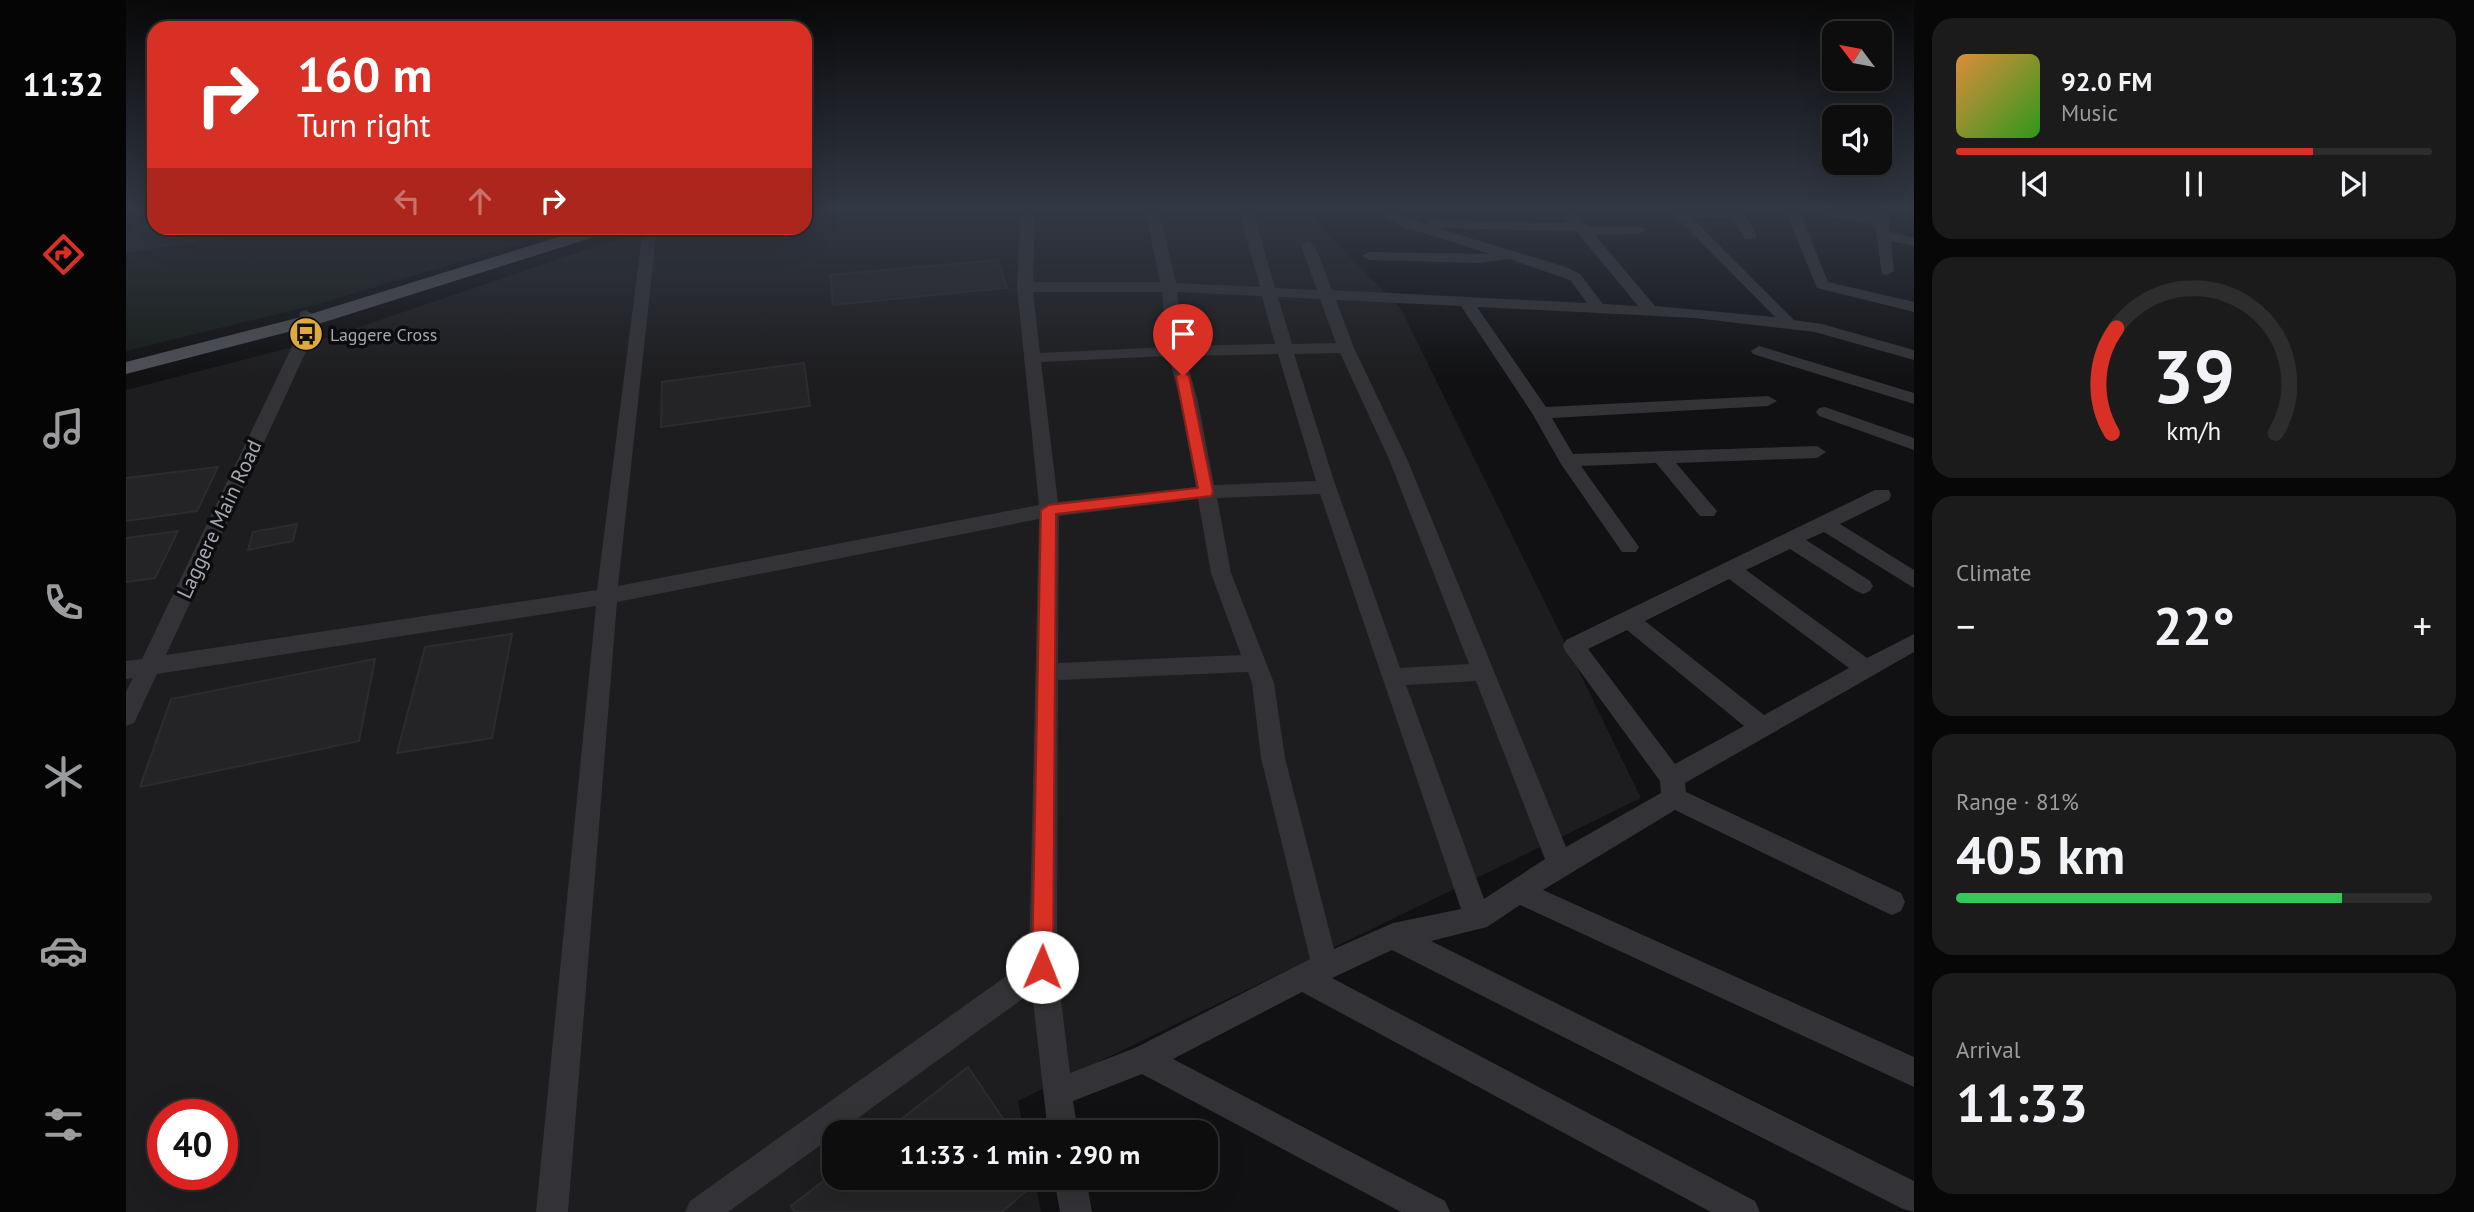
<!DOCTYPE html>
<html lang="en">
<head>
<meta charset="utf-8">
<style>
	:root { --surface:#0d0d0e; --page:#1b1b1c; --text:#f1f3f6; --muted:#9a9c9e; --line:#2d2d2e; --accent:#d93025 }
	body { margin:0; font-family:"PT Sans",sans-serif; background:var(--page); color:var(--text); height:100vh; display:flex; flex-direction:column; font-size:26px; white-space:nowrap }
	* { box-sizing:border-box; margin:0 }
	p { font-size:23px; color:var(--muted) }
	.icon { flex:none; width:38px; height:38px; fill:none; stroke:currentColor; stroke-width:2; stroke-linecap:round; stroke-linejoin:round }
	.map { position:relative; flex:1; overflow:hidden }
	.sheet { display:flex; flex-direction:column; gap:18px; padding:18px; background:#070708; width:560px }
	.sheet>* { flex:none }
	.banner { position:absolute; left:21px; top:21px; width:665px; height:214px; border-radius:21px; box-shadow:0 7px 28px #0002,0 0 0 2px var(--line); background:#d93025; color:#fff; overflow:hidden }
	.needle { width:46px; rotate:302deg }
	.tools { position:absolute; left:1696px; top:21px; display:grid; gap:14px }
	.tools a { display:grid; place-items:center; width:70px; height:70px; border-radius:14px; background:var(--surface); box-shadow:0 7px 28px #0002,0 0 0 2px var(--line); font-size:35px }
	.speed { position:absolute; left:21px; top:1099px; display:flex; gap:14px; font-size:35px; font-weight:700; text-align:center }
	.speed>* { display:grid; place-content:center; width:91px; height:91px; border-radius:50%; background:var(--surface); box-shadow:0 7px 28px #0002,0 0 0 2px var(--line); line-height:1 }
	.speed .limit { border:10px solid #d22; background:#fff; color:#111 }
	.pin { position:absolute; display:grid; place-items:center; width:60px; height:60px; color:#fff; margin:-72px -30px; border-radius:50% 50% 50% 0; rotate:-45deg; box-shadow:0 0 7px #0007 }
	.pin .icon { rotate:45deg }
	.me { position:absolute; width:77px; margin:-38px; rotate:1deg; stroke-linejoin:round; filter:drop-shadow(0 0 5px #0008) }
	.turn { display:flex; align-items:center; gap:24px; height:147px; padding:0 35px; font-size:32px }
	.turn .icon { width:91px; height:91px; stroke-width:2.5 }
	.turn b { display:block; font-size:49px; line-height:60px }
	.lanes { display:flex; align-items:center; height:66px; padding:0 35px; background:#0003; justify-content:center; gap:35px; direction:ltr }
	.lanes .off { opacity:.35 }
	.big { font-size:52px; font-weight:800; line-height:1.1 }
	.sheet .widget { flex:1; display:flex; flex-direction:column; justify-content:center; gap:10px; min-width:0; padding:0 24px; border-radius:21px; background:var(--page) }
	.sheet .dial { align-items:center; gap:0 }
	.dial svg { height:182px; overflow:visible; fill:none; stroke:var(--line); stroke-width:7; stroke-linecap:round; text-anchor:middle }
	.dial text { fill:var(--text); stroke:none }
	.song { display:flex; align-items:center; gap:21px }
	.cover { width:84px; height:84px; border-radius:10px; background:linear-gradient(135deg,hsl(30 70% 55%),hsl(110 70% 35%)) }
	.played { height:7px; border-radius:4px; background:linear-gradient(90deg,var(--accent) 75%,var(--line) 75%) }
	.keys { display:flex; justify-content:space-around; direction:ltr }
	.heat { display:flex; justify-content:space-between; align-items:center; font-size:38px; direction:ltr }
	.charge { height:10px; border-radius:5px; background:linear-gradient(90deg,#34c759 81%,var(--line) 0) }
	.trip { position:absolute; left:696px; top:1120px; width:396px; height:70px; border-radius:21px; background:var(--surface); box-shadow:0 7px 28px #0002,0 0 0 2px var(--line); font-weight:800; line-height:70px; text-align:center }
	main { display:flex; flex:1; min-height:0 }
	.tab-bar { display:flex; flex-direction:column; width:126px; justify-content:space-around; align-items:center; background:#050506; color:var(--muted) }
	.tab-bar .icon { width:49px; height:49px }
	.tab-bar .selected { color:var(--accent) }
	.tab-bar b { font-size:32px; color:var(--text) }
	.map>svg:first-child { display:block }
	.built { fill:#1d1d1f; fill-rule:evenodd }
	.green { fill:#181d19 }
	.building { fill:#242427; stroke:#2c2b2e; stroke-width:2 }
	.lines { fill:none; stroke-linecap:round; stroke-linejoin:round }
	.minor { fill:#333337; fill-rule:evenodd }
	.major { fill:#4f5056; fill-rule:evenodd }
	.route { fill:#d93025; stroke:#8d1f18; stroke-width:2 }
	.labels { text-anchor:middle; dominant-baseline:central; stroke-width:7; stroke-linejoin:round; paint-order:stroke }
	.far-poi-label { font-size:18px; fill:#a4a8b2; stroke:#0c0c0e; text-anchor:start }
	.street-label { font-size:21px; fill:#a4a8b2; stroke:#0c0c0e }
</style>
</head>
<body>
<main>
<nav class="tab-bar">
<b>11:32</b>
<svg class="icon selected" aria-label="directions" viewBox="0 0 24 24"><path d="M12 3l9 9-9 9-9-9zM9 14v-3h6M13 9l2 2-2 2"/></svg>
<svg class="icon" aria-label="music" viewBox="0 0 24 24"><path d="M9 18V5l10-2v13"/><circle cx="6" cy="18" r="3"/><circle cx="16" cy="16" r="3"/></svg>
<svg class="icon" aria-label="phone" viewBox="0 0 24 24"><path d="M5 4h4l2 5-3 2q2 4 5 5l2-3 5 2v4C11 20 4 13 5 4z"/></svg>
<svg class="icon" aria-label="climate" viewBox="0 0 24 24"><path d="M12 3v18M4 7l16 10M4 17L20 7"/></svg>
<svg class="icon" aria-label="car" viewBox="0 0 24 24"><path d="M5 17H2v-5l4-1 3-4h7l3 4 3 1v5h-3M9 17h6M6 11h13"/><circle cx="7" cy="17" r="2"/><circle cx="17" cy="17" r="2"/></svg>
<svg class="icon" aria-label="filters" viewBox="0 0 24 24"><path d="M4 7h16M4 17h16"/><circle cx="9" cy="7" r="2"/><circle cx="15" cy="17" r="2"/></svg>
</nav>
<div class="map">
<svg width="1788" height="1212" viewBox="0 0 1788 1212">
	<rect width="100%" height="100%" fill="#111113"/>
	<path class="built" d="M0,210H28V228H172L0,255Z
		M679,210H1188L1191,223L1275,309L1515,798L892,1101L898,1132H709V1178H908L915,1212H0V390L198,339L524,228H679ZM37,1115H96V1174H37Z"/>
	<path class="green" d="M172,228H447L192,304L0,351V255Z"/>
	<path class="building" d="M28,211V228H75L69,241L0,251V242L15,213Z
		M872,260L881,288L707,305L704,275Z
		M678,363L684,406L535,427L536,382Z
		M92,467L71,511L0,521V478Z
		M171,524L167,541L122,550L127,532Z
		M52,531L29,578L0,582V538Z
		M386,634L366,738L271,753L299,647Z
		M249,659L233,741L14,787L45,699Z
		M842,1067L886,1132H759Z
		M709,1172V1178H915L876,1212H668L665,1206Z"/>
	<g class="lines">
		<path class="minor" d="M895,210H909L907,282H1034L1019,210H1033L1050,283L1134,287L1113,210H1127L1149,288L1191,290L1175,246L1182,242L1189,246L1206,290L1461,303L1444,280L1383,259L1353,263L1243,260L1236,256L1243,252L1365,254L1277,227L1247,210H1264L1302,226L1303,221L1308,220L1444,223L1434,210H1448L1462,227H1517L1519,230L1512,234L1469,235L1529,306L1649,317L1543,210H1616L1631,236L1629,239H1619L1607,218L1565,217L1668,320L1696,324L1788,350V360L1689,332L1569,318L1351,307L1420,407L1642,396L1651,401L1642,406L1426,418L1447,454L1691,446L1700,452L1691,458L1550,463L1591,511L1588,516H1574L1530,463L1455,466L1513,547L1510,552H1496L1435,464L1406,413L1335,306L1210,300L1228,348L1281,459L1440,847L1535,793L1534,781L1440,652L1437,646L1440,640L1749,490H1763L1765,495L1763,500L1714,524L1788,570V588L1698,532L1680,540L1744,581L1747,586L1744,591L1737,594L1730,591L1664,549L1620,570L1741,658L1788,634V652L1559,783L1560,792L1775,893L1779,902L1775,911L1766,915L1757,911L1549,810L1417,890L1788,1057V1087L1394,905L1361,927L1305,941L1788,1181V1212L1777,1209L1266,950L1206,978L1629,1201L1634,1212H1585L1176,992L1047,1059L1319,1201L1324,1212H1275L1016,1074L947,1101L952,1132H922L906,992L602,1212H559L564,1201L903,960L913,519L491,602L442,1212H410L470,606L31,674L8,723L0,726V692L7,678L0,679V661L16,659L172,334L174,312L180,310L188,315V334L40,655L471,590L517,228H531L492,586L913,505L891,287ZM1311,228L1450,231L1512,306L1477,304L1454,274L1440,267ZM907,292H1036L1041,347L914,353ZM1051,292L1136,296L1149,344L1058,346ZM1152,297L1194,299L1210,343L1166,344ZM1214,353L1263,459L1343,664L1274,668L1208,481L1168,354ZM1152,354L1190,481L1088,485L1072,401L1059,356ZM1043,356L1054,401L1070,487L932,502L915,362ZM1194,494L1335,909L1267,923L1208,949L1159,758L1148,683L1105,573L1091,498ZM1072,499L1085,573L1115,655L932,663L933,516ZM1603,579L1723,668L1638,715L1519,621ZM1501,630L1618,726L1549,764L1462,649ZM1122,672L1126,683L1135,758L1184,959L1009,1048L944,1073L931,967L932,680ZM1350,681L1419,859L1358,899L1280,685Z
			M1659,210H1673L1702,282L1788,302V312L1691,288Z
			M1684,210H1712L1749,216L1748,210H1762L1764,232L1788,238V246L1765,241L1768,271L1761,275L1756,274L1749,225L1691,214Z
			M1633,346L1788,393V404L1627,354L1625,351Z
			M1699,407L1788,438V450L1693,416L1690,412L1693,408Z
			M928,1178H960L966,1212H934Z"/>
		<path class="major" d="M461,228H487L484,232L189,325L0,374V362L175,317Z"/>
	</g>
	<linearGradient id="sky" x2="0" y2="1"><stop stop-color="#09090a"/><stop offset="0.55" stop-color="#323844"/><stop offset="1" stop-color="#323844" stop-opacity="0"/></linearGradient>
	<rect width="1788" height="379" fill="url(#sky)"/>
	<path class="route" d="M1057,372L1063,376L1087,492L1085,496L930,514L927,967L924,975L916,978L909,975L906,967L915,510L923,505L1072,488L1050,376Z"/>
	<defs>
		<g id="bus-disc" transform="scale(1.75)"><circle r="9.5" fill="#dfaa3d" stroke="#0c0c0e"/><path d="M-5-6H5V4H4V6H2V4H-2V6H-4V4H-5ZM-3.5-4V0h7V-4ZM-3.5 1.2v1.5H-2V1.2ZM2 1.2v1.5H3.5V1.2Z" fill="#111"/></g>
	</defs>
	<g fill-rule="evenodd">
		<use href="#bus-disc" x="180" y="334"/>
	</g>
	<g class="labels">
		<g class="far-poi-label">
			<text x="204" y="334">Laggere Cross</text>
		</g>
		<g class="street-label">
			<text transform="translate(93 519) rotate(-65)">Laggere Main Road</text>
		</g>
	</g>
</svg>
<div class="tools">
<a><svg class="needle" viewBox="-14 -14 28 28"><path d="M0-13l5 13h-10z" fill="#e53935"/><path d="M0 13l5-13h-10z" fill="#9a9c9e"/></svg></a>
<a><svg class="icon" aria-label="sound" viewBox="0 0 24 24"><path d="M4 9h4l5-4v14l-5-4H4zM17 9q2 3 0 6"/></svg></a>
</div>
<div class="speed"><div class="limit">40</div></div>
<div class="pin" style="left:1057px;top:376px;background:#d93025"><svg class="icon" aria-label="arrive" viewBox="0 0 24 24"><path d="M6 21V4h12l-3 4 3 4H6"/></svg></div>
<svg class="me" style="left:916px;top:967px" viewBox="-20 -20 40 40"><circle r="19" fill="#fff"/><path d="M0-13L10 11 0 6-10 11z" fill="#d93025"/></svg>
<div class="trip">11:33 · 1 min · 290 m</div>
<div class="banner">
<div class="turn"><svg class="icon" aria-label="right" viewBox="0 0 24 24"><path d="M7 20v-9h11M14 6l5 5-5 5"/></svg><div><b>160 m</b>Turn right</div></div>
<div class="lanes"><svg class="icon off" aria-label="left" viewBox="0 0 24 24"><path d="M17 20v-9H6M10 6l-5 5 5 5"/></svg><svg class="icon off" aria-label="ahead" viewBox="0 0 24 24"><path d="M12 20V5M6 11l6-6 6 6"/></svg><svg class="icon" aria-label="right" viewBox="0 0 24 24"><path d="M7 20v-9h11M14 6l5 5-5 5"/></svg></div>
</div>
</div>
<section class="sheet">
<div class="widget">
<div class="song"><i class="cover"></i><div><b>92.0 FM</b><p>Music</p></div></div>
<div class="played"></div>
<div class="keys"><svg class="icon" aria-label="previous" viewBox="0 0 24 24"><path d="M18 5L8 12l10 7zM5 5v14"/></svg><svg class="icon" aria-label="pause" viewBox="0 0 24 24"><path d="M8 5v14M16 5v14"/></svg><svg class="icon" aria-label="next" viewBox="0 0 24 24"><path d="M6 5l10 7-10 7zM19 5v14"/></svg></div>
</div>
<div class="widget dial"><svg viewBox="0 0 100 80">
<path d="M14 69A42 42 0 1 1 86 69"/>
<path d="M14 69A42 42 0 0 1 16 23" stroke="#d93025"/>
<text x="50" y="56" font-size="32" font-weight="700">39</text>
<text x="50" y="72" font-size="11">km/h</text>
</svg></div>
<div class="widget"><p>Climate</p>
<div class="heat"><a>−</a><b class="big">22°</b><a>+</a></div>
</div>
<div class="widget"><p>Range · 81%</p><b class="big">405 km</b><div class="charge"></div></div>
<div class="widget"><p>Arrival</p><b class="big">11:33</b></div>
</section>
</main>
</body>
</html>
